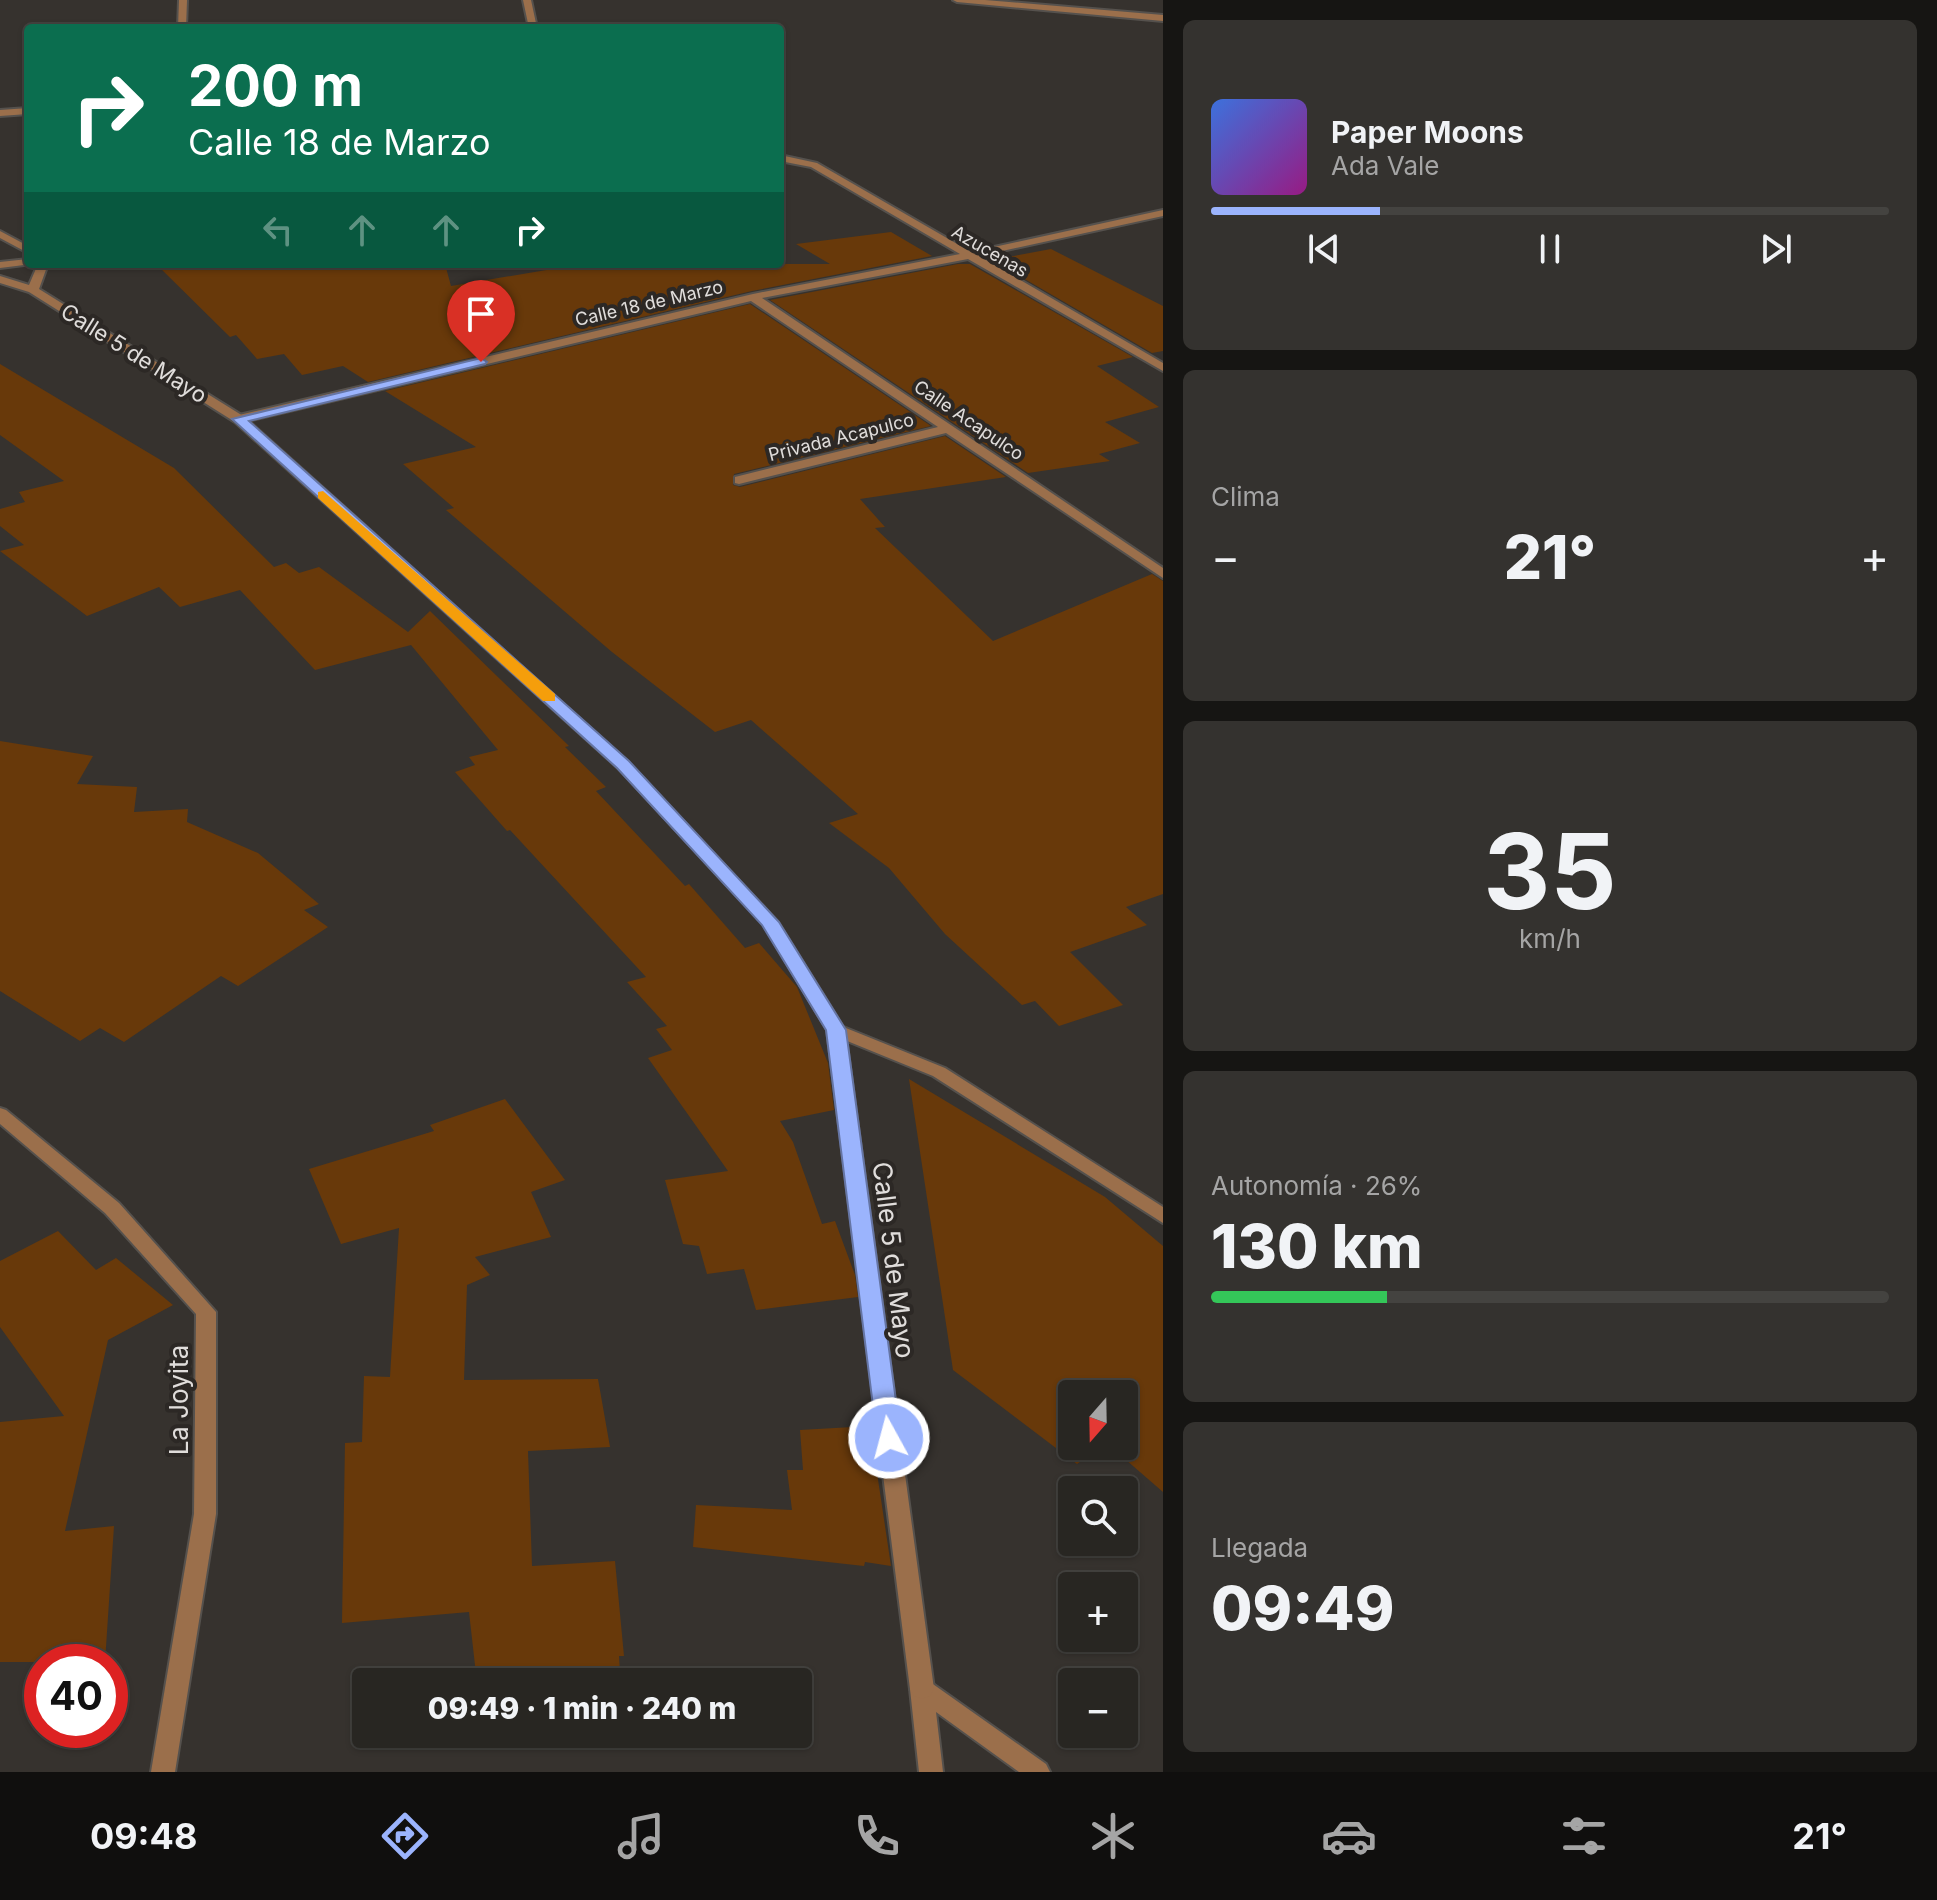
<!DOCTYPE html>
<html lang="es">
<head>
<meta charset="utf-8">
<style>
	:root { --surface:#282622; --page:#34322f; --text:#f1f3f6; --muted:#a5a5a5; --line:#444340; --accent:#9bb4fd }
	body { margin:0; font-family:Inter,sans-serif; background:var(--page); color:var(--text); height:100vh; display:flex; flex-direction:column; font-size:30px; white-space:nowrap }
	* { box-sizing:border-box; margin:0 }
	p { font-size:26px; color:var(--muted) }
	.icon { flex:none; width:44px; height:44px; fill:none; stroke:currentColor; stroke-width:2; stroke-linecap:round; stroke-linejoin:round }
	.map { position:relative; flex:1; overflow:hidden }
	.sheet { display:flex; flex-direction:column; gap:20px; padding:20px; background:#161513; width:774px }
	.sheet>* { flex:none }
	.banner { position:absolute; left:24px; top:24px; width:760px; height:244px; border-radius:8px; box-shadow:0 2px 6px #0004,0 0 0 2px var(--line); background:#0b6e4f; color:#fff; overflow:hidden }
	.needle { width:52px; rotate:200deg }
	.tools { position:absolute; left:1058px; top:1380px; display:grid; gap:16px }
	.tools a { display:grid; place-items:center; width:80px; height:80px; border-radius:8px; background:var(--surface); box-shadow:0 2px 6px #0004,0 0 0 2px var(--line); font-size:40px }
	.speed { position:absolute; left:24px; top:1644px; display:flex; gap:16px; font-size:40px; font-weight:700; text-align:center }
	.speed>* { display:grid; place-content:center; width:104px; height:104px; border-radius:50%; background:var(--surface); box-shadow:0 2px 6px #0004,0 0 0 2px var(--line); line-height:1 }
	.speed .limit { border:12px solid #d22; background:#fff; color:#111 }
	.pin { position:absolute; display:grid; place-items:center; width:68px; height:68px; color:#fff; margin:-82px -34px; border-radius:50% 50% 50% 0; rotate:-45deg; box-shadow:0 0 8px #0007 }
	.pin .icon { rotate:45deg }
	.me { position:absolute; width:88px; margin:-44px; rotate:353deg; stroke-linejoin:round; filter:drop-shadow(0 0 6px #0008) }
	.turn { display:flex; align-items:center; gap:28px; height:168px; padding:0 32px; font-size:36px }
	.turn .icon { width:104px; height:104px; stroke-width:2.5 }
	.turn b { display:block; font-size:56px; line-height:68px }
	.lanes { display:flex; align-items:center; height:76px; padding:0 32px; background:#0003; justify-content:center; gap:40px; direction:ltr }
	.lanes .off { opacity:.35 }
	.big { font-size:60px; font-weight:800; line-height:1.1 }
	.sheet .card { flex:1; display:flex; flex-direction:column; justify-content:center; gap:12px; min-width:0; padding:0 28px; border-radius:12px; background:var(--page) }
	.sheet .dial { align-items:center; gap:0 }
	.dial b { font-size:104px; line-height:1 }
	.song { display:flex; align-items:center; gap:24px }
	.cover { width:96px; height:96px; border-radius:12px; background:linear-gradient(135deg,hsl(220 70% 55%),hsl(310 70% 35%)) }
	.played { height:8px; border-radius:4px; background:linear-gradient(90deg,var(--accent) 25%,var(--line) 25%) }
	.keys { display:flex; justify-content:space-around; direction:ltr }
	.heat { display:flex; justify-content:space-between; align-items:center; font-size:44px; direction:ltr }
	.charge { height:12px; border-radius:6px; background:linear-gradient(90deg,#34c759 26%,var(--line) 0) }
	.trip { position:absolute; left:352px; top:1668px; width:460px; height:80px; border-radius:8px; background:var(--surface); box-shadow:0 2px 6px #0004,0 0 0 2px var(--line); font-weight:800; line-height:80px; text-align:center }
	.tabs { display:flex; height:128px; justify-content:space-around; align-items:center; background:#100f0e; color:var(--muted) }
	.tabs .icon { width:56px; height:56px }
	.tabs .current { color:var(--accent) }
	.tabs b { font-size:36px; color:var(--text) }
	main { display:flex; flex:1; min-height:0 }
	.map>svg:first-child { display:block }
	.building { fill:#68390a }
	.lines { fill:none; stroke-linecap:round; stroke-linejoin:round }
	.minor-casing { stroke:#55514d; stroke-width:4 }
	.tertiary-casing { stroke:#55514d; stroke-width:4 }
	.minor { fill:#9b6f4b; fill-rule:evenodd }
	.tertiary { fill:#9b6f4b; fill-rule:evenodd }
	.route { fill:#9bb4fd; stroke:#6575a4; stroke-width:2 }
	.slow { fill:#f59e0b }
	.labels { text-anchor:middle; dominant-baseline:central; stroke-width:8; stroke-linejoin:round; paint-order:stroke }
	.far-street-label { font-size:18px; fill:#e0dddb; stroke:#2c2825 }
	.street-label { font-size:22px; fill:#e0dddb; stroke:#2c2825 }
	.near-street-label { font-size:26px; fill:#e0dddb; stroke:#2c2825 }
</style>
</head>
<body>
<main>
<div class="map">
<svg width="1163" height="1772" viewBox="0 0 1163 1772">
	<rect width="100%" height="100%" fill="#36322e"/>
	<path class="building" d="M891,232L932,256L752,291L368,382L343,366L302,375L284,354L257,359L236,335L230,337L156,264H445L451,286L582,264H830L796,244Z
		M1051,249L1163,306V351L1152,353L992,260Z
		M958,264H970L1133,357L1097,366L1159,407L1105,422L1140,443L1099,454L1110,461L1028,473L770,300Z
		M750,304L931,426L734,474L733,485L740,487L945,436L1006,477L860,499L885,527L875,528L993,641L1152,574L1163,581V894L1126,907L1147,925L1070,952L1123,1005L1059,1026L1035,1001L1022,1005L945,934L889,868L829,823L858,814L751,720L715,732L612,652L446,510L454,508L403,464L476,447L385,391Z
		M0,364L174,468L274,567L286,563L299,573L319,567L408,632L430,611L569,746L565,747L606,787L596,791L685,886L689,884L745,948L759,943L797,987L828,1063L834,1110L780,1121L793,1142L822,1224L835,1221L855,1275L858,1297L756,1310L744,1269L707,1274L699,1246L683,1244L665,1180L728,1171L648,1058L672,1050L656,1029L667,1026L627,982L646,977L510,830L507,831L455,772L475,765L469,757L498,750L411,645L315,670L240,590L180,607L159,587L87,616L0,551L24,545L0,526V509L25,502L19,492L64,481L0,435Z
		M0,741L93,756L77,784L137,787L134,812L188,809L187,822L258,853L319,904L304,910L328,927L238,986L221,976L124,1042L100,1028L80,1041L0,991Z
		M909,1079L1105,1197L1163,1246V1492L1110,1446H1124V1394H1072V1446H1103L1077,1464L953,1370Z
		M505,1099L565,1180L531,1192L551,1237L475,1257L490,1275L467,1285L464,1380L598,1379L610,1447L528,1451L532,1566L615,1561L624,1656H619L620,1673L476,1674L469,1612L342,1623L345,1443L362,1442L364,1376L390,1377L399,1228L341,1244L309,1169L434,1131L430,1125Z
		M58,1231L96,1270L116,1258L173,1305L108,1340L65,1531L114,1526L105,1662H0V1422L64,1416L0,1327V1261Z
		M870,1426L891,1566L865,1562L864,1566L693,1547L696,1505L792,1510L787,1470H803L800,1430Z"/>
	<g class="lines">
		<g class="minor-casing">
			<path id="minor" d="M179,0H187L186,28H178Z
				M523,0H531L537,28H529Z
				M28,108V114L0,116V110Z
				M780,155L817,163L971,252L1163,210V216L979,256L1163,363V371L968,259L762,298L1163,568V578L946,433L739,484L735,483V477L938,427L751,301L239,423L233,419L239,415L753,294L960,254L811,167L780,161Z
				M28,259V264H32L0,268V262Z
				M836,1024L945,1068L1163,1207V1223L933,1076L830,1034L827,1030Z
				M0,1108L6,1110L119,1203L216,1312V1514L175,1772H151L194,1514L196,1314L105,1213L0,1124Z
				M922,1679L930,1682L1046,1764L1050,1772H1019L936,1712L943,1772H919L910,1689L914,1682Z"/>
		</g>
		<g class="tertiary-casing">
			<path id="tertiary" d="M953,0H985L1163,15V21L957,2Z
				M0,231L28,246V253L0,238Z
				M38,264H48L39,289L243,416L628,762L778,922L845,1030L934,1689L930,1696L922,1699L914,1696L910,1689L827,1030L764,925L618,768L235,422L29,292L0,283V276L29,285Z"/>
		</g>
		<use href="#minor" class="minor"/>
		<use href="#tertiary" class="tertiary"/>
	</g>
	<path class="route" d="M481,358L487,362L485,364L249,421L629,761L779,922L846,1030L901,1438L897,1444L889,1447L881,1444L877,1438L826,1030L762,925L617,768L232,419Z"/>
	<path class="slow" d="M323,491L555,694V701H543L318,498V492Z"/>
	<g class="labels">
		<g class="far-street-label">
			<text transform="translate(990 251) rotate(30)">Azucenas</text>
			<text transform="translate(649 303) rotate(-13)">Calle 18 de Marzo</text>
			<text transform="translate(969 420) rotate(34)">Calle Acapulco</text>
			<text transform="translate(841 437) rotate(-14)">Privada Acapulco</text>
		</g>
		<g class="street-label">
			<text transform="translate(134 353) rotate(32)">Calle 5 de Mayo</text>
		</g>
		<g class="near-street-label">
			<text transform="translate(894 1260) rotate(83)">Calle 5 de Mayo</text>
			<text transform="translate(178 1400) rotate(-90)">La Joyita</text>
		</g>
	</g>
</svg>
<div class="tools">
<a><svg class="needle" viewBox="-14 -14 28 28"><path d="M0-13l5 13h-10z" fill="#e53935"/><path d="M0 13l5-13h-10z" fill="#a5a5a5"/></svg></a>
<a><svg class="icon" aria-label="search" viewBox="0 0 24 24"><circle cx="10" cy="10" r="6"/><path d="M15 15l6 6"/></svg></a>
<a>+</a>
<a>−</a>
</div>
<div class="speed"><div class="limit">40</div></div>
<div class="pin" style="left:481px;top:362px;background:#d93025"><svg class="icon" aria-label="arrive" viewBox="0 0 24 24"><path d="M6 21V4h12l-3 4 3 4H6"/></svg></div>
<svg class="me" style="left:889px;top:1438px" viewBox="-20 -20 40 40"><circle r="17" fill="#9bb4fd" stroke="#fff" stroke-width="3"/><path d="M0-11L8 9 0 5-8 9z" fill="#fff"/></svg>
<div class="trip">09:49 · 1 min · 240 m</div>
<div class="banner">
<div class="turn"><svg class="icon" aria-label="right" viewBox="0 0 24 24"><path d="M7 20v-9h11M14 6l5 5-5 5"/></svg><div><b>200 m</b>Calle 18 de Marzo</div></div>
<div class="lanes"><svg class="icon off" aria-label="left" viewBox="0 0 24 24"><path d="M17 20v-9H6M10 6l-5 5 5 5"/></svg><svg class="icon off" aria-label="ahead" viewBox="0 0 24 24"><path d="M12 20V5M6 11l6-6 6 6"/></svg><svg class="icon off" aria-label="ahead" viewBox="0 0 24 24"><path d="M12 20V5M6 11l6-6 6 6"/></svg><svg class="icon" aria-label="right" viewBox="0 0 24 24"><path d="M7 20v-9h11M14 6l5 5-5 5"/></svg></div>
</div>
</div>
<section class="sheet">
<div class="card">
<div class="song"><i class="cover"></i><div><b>Paper Moons</b><p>Ada Vale</p></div></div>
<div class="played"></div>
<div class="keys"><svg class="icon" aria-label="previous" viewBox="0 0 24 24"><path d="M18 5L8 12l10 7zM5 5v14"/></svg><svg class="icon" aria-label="pause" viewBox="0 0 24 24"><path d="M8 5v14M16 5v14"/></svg><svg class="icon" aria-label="next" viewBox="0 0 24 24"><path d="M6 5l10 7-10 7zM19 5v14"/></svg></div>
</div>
<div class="card"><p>Clima</p>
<div class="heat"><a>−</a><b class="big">21°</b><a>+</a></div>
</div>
<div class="card dial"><b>35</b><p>km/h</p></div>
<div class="card"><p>Autonomía · 26%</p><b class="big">130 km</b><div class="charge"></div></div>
<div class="card"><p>Llegada</p><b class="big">09:49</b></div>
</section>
</main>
<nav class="tabs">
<b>09:48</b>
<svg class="icon current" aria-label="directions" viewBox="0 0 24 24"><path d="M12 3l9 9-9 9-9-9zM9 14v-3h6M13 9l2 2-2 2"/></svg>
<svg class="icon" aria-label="music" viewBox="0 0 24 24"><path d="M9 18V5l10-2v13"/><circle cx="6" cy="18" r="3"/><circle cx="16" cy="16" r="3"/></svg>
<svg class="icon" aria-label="phone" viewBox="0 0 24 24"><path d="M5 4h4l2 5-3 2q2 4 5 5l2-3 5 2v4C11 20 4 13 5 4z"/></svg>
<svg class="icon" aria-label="climate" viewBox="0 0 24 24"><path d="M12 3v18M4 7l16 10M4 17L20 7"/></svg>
<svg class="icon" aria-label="car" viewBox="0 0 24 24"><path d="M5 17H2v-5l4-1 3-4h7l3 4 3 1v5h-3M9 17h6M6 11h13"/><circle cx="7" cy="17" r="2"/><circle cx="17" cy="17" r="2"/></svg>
<svg class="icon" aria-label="filters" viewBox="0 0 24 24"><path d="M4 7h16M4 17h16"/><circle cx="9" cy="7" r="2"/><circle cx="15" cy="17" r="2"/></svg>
<b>21°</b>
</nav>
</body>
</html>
